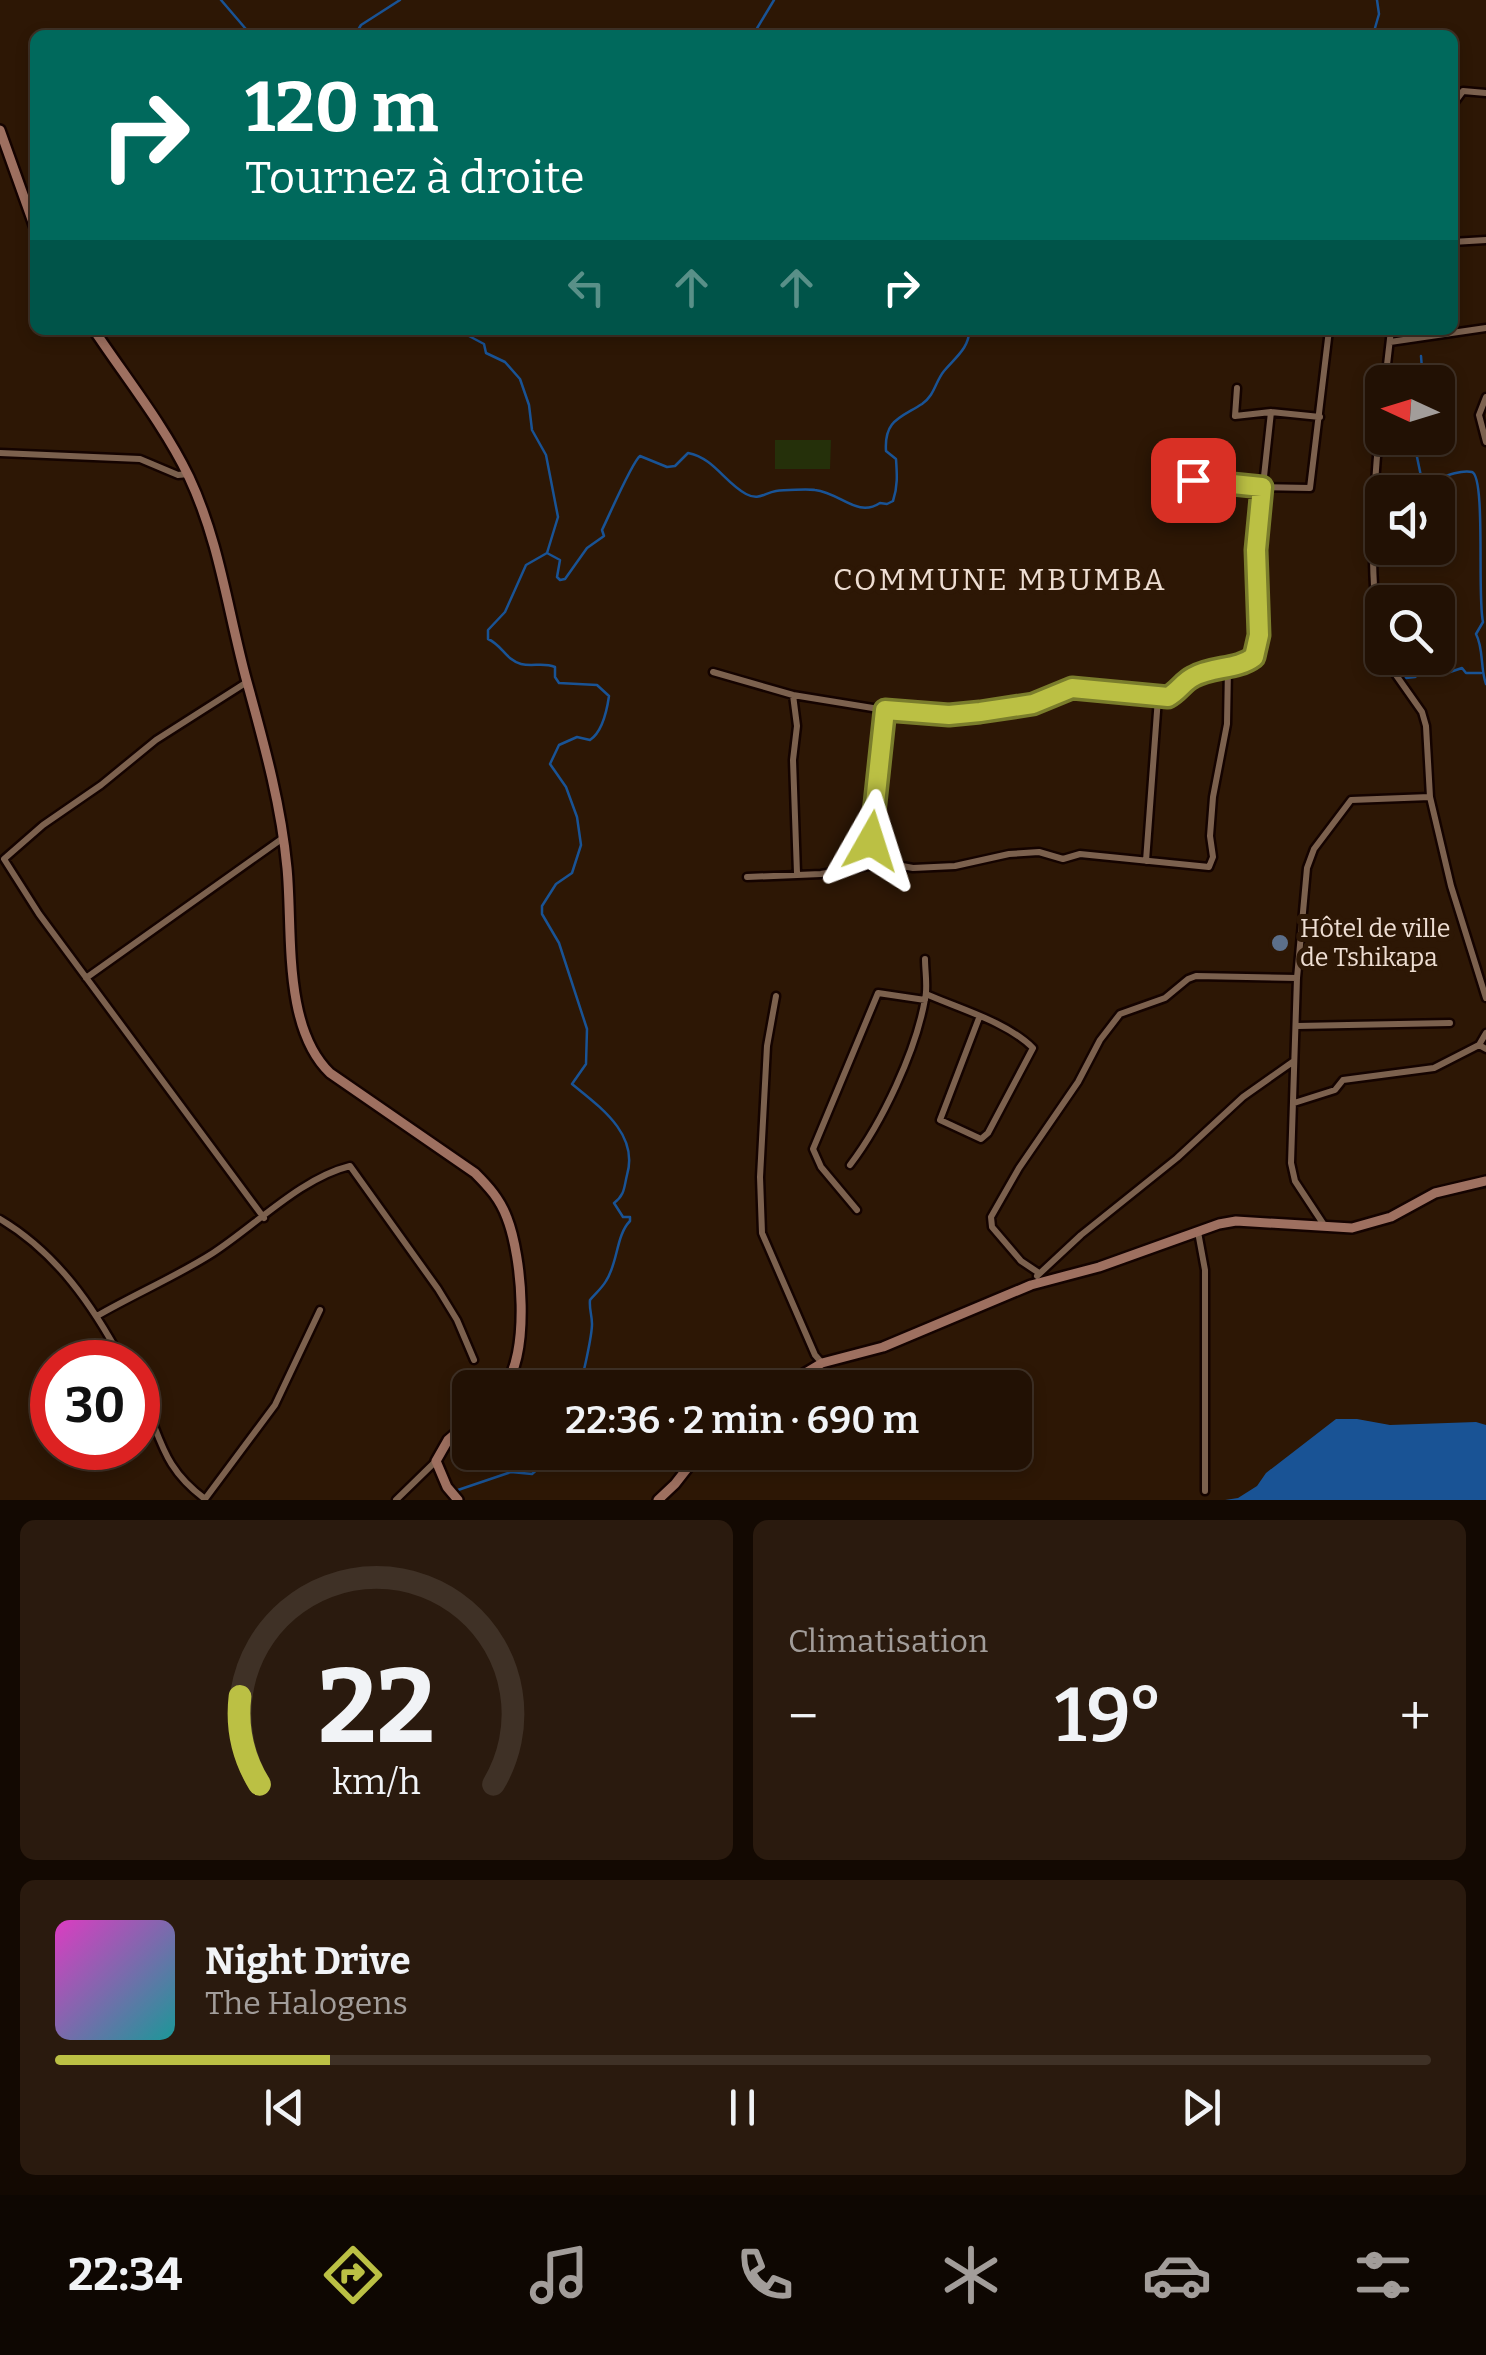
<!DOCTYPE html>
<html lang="fr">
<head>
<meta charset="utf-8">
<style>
	:root { --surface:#221104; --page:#2a1a0e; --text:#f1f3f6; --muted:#a29d9a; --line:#3f3126; --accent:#bbc044 }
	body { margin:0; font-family:Bitter,serif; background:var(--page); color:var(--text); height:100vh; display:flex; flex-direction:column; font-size:38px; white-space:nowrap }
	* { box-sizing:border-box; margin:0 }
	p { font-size:32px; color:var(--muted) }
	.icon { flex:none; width:55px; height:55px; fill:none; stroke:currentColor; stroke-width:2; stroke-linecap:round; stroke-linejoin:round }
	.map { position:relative; height:1500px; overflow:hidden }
	.drawer { display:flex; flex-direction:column; gap:20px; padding:20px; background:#130902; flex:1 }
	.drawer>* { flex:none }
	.guide { position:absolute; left:30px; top:30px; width:1428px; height:305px; border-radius:15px; box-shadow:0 5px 15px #0003,0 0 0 2px var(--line); background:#00695c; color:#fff; overflow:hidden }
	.needle { width:65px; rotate:274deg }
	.buttons { position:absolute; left:1365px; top:365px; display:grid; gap:20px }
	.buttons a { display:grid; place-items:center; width:90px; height:90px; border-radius:15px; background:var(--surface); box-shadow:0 5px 15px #0003,0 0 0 2px var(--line); font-size:50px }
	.speed { position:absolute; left:30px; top:1340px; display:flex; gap:20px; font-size:50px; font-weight:700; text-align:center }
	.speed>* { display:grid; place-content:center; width:130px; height:130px; border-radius:50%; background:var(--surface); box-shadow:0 5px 15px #0003,0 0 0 2px var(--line); line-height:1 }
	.speed .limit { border:15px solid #d22; background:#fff; color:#111 }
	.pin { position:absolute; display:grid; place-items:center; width:85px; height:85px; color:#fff; margin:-42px; border-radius:20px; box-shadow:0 5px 15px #0006 }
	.me { position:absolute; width:110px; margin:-55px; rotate:6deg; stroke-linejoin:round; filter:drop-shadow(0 0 8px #0008) }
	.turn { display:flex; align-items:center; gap:35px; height:210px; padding:0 50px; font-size:45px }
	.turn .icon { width:130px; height:130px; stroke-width:2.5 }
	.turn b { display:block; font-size:70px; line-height:85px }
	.lanes { display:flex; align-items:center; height:95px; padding:0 50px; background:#0003; justify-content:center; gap:50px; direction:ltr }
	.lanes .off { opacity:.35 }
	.big { font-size:75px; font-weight:600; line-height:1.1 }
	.drawer .tile { flex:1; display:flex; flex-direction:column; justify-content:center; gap:15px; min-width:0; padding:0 35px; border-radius:15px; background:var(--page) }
	.drawer .dial { align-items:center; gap:0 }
	.dial svg { height:260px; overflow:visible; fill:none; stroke:var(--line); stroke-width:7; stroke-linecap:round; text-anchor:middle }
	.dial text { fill:var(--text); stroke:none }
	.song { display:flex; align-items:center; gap:30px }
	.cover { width:120px; height:120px; border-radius:15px; background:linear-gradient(135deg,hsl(310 70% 55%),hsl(180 70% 35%)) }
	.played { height:10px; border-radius:5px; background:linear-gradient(90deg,var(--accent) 20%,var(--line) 20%) }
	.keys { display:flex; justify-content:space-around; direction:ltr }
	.heat { display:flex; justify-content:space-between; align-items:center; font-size:55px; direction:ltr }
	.drawer .tiles { flex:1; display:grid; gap:20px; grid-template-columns:1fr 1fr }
	.tile:last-child { grid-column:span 2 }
	.trip { position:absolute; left:452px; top:1370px; width:580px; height:100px; border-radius:15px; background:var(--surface); box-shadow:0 5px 15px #0003,0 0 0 2px var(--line); font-weight:600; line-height:100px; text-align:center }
	.tab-bar { display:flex; height:160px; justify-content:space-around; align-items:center; background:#0e0702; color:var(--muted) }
	.tab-bar .icon { width:70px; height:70px }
	.tab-bar .active { color:var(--accent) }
	.tab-bar b { font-size:45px; color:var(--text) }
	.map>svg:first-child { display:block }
	.green { fill:#25300a }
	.water { fill:#195395 }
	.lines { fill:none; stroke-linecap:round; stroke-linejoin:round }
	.stream { stroke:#195395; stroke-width:2.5 }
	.street-casing { stroke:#140300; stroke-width:11 }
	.secondary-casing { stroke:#140300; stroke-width:14 }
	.street { stroke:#7c614e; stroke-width:6 }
	.secondary { stroke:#9e7060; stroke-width:9 }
	.route-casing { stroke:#7a7d2c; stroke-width:25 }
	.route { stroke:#bbc044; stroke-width:18 }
	.service-dot { fill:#5c6f8a; stroke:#2d1705; stroke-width:4 }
	.labels { text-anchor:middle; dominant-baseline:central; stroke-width:10; stroke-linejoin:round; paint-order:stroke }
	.poi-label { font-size:25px; fill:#eeded3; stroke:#2d1705; text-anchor:start }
	.quarter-label { font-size:30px; letter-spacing:2.5px; fill:#eeded3; stroke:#2d1705 }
</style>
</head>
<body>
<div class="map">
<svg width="1486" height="1500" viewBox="0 0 1486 1500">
	<rect width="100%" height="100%" fill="#2d1705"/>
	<path class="green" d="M775,440H831L830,469H775Z"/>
	<path class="water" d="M1336,1419H1357L1390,1425L1476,1422L1486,1425V1500H1225L1238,1498L1257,1486L1266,1473Z"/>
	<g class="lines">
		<path class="stream" d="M221,0L251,35
			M355,35L361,25L400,0
			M753,35L774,0
			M1373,35L1379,14L1377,0
			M466,330L469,336L484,344L486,353L505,362L520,379L529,405L532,430L546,455L558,517L547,553L526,565L505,612L488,630V639C502,645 506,660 521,664C533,667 543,662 555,667V677L559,683L597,685L609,696C607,710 602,732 590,740L577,737L559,745L550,764L566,787L577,817L581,845L572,873L556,884L542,906V914L559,943L587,1029L586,1064L572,1084C600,1107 639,1134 627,1175C624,1187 625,1195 614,1203L623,1217H630V1221C616,1235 618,1263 606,1281C602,1288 595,1294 590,1300C589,1309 592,1315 592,1324C592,1334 583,1380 578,1388
			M1421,356L1423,382
			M1419,438L1417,457L1422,481L1427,483C1439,479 1459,469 1472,472C1486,477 1477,598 1483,622L1476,634C1484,649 1480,668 1486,684
			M547,553L560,560L557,577L560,580L565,579L587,548L604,536L602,530C609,516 632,462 640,456L667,467L675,466L688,453C714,458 725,483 746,494C759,501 764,493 776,491C783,490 808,489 815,490C841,493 857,518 880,503L887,504L893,501C898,486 897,474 896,459L886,451C884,420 900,418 922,404C935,395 935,382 944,371C955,358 970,347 969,330
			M1392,661L1406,678L1415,677L1427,668L1450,672L1462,668L1466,673H1481
			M455,1491L511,1472L532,1474L557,1452"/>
		<g class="street-casing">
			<path id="street" d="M1452,106L1463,91L1486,93
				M1452,242L1486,240
				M1390,342L1486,328
				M1385,382L1391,330
				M1237,388L1235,416L1271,412L1320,417
				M1486,397L1479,415L1486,442
				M1382,406C1373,486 1367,574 1382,654
				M0,453L140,459L178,475L188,474
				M1159,476L1262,487L1310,488L1329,330
				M1384,658L1422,712L1426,726L1430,797L1451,886L1486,998
				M713,672L793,695L885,710L949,715L1033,704L1071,688L1168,697C1179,692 1183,682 1192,677C1213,665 1244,672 1258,651L1256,550L1271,412
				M247,682L156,740L101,785L43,825L4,859L39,914L264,1218
				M793,695L797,726L793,760L797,873
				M885,710L871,837L886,863
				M1146,861L1158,698
				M747,877L821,874L886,863L913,868L955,866L1009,854L1039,852L1063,859L1080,854L1209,867L1213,857L1210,836L1213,797L1227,724L1228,667
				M86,978L283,838
				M926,994C960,1009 1007,1022 1033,1048L988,1133L981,1139L940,1120L979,1018
				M776,996L767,1046L760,1177L762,1233L815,1355L822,1363
				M1297,1026L1450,1023
				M1486,1033L1479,1045L1486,1049
				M1294,1103L1335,1090L1343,1080L1434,1068L1479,1045
				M850,1165C882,1123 916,1051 925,999C928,987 925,972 925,959
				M857,1210L821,1167L813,1149L878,993L925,1000
				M0,1219C57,1253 93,1306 123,1362
				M1324,1225L1295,1181L1291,1163L1297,978L1307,868L1314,849L1351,800L1430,797
				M1198,1232L1205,1270V1491
				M1039,1273L1021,1261L992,1227L991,1217L1019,1168L1078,1082L1100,1040L1120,1014L1165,998L1188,979L1196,976L1297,978
				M1037,1276L1081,1235L1177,1158L1243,1097L1294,1061
				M97,1316C135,1294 177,1276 213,1253C256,1225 301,1178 350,1166L438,1289L457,1320L474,1360
				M138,1389C162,1435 159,1465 205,1499
				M205,1499L275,1405L320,1310
				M396,1500L436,1461"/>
		</g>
		<g class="secondary-casing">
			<path id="secondary" d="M0,130L35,228
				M94,330C126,378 164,425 189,477C220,543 228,613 247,682C264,744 281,804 287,868C293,930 282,1027 330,1073L475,1173C489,1187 500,1199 507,1218C522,1256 531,1355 503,1388
				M780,1388L822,1363L883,1347L1031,1285L1099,1267L1219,1224L1236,1221L1352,1228L1391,1217L1435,1193L1486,1181
				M458,1500L447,1487L436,1461L448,1440L470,1421
				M658,1500L675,1484L700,1452"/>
		</g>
		<use href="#street" class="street"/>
		<use href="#secondary" class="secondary"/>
	</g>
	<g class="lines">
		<g class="route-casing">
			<path id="route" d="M871,841L885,710L949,715L980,712L1033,704L1072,688L1168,697C1179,691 1183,682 1193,677C1212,666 1237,670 1254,657L1259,635L1256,550L1262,487L1193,480"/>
		</g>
		<use href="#route" class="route"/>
	</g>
	<circle class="service-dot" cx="1280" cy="943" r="10"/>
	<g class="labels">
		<g class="poi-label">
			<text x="1300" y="929">Hôtel de ville<tspan x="1300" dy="29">de Tshikapa</tspan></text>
		</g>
		<g class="quarter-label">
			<text x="1000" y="580">COMMUNE MBUMBA</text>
		</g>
	</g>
</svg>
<div class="buttons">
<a><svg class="needle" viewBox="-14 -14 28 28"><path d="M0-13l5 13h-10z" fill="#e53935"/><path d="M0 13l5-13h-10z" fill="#a29d9a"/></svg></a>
<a><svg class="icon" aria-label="sound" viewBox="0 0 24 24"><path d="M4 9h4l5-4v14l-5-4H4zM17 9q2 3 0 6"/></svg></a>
<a><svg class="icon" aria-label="search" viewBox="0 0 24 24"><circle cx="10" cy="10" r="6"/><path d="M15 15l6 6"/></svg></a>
</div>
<div class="speed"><div class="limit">30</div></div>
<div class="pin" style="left:1193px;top:480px;background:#d93025"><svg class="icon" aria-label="arrive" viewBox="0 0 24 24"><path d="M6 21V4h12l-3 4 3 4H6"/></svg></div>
<svg class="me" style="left:871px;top:841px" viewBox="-20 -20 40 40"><path d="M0-17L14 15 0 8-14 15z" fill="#bbc044" stroke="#fff" stroke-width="4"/></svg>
<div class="trip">22:36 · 2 min · 690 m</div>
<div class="guide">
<div class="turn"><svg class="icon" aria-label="right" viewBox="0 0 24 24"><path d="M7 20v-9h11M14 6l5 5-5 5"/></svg><div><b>120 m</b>Tournez à droite</div></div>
<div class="lanes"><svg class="icon off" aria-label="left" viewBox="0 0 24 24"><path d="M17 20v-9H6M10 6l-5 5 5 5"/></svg><svg class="icon off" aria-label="ahead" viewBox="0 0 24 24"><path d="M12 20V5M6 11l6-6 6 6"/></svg><svg class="icon off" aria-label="ahead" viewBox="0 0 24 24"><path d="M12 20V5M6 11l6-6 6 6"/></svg><svg class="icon" aria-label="right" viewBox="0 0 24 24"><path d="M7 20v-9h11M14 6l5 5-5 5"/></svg></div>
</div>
</div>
<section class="drawer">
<div class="tiles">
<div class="tile dial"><svg viewBox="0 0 100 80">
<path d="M14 69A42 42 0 1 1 86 69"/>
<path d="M14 69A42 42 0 0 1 8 42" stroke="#bbc044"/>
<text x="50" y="56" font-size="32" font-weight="700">22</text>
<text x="50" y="72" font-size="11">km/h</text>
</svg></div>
<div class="tile"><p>Climatisation</p>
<div class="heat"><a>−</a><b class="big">19°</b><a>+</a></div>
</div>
<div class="tile">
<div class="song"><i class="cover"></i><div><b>Night Drive</b><p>The Halogens</p></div></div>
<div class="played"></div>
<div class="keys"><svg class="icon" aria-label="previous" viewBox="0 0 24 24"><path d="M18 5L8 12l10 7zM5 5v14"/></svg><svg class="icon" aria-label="pause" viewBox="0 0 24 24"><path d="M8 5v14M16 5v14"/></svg><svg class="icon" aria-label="next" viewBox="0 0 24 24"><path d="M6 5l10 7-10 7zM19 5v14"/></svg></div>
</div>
</div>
</section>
<nav class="tab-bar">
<b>22:34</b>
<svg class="icon active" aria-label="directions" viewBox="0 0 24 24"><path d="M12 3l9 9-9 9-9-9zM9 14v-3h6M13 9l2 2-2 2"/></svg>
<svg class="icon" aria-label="music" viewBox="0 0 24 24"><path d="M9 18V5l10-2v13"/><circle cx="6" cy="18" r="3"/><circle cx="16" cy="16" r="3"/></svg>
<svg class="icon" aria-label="phone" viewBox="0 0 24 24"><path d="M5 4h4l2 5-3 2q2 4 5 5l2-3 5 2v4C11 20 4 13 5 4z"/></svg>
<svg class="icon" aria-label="climate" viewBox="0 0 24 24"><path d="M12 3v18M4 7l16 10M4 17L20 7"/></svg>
<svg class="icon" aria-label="car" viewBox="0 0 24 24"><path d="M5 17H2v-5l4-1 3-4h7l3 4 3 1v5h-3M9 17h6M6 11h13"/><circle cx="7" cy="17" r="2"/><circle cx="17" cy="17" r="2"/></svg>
<svg class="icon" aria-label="filters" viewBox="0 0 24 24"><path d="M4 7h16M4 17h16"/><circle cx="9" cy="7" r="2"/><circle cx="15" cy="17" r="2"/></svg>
</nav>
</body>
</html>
